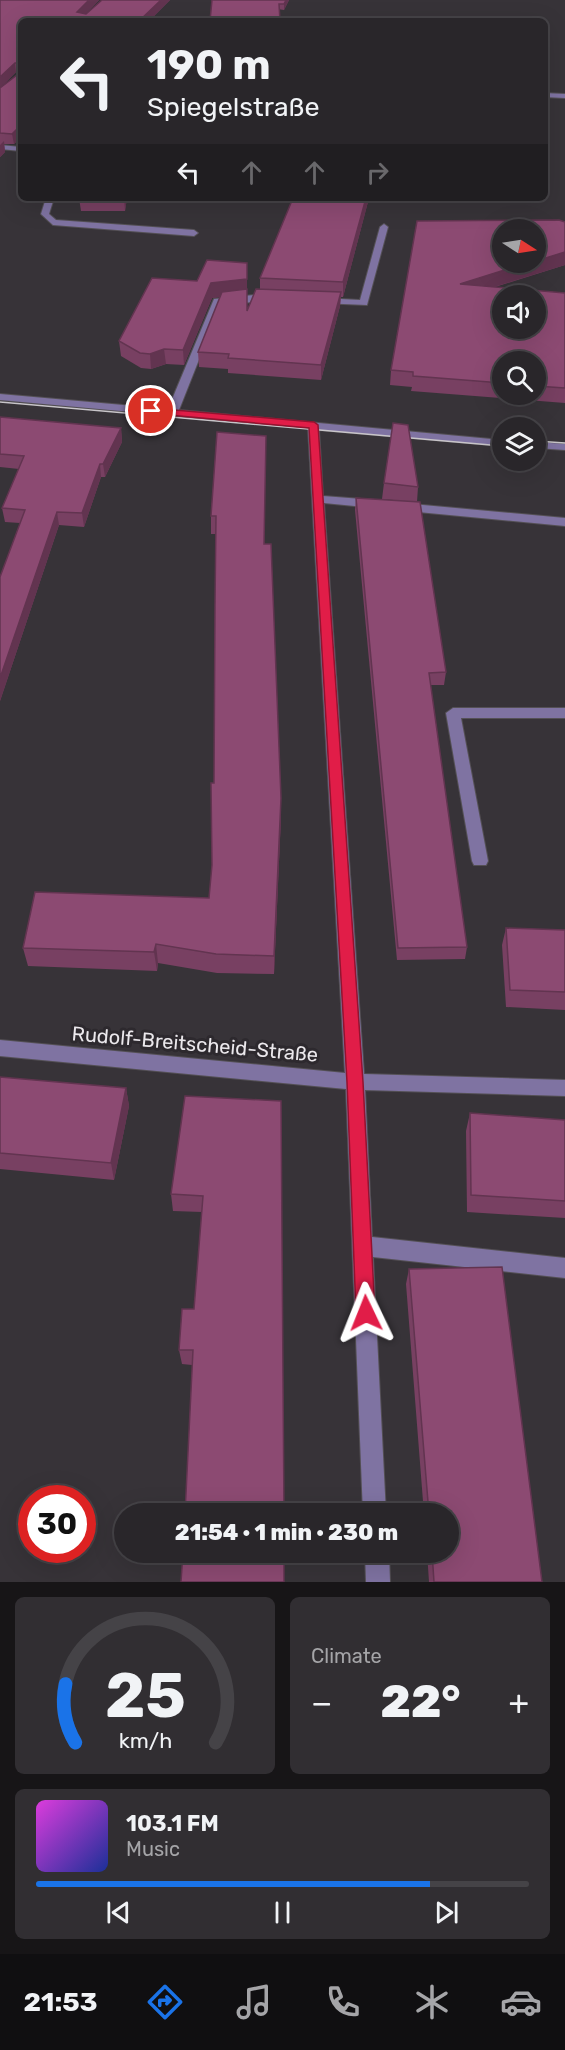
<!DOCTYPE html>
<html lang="en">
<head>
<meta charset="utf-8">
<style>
	:root { --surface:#29262a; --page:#312e32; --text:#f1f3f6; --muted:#a5a5a8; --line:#454347; --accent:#1a73e8 }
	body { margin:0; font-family:Rubik,sans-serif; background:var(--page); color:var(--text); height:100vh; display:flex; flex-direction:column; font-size:22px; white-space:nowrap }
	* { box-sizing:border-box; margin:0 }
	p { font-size:20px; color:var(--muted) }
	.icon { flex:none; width:33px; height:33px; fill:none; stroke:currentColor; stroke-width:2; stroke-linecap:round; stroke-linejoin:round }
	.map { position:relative; height:1582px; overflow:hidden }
	.details { display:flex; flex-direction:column; gap:15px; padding:15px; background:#171517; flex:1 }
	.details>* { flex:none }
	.banner { position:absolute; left:18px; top:18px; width:530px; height:183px; border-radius:9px; box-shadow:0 6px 24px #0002,0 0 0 2px var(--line); background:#29262a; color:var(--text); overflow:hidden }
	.needle { width:39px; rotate:102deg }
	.fabs { position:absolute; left:492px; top:219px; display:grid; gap:12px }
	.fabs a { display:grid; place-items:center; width:54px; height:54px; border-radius:50%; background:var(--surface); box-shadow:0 6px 24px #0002,0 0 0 2px var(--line); font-size:30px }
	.speed { position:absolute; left:18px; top:1485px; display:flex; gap:12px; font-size:30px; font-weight:700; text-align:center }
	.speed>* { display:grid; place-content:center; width:78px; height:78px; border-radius:50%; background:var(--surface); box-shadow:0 6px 24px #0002,0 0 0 2px var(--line); line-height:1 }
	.speed .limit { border:9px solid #d22; background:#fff; color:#111 }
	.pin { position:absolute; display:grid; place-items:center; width:51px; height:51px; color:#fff; margin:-26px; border:3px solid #fff; border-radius:50%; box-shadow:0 2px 6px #0007 }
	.me { position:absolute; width:66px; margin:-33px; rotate:358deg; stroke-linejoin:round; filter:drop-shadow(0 0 4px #0008) }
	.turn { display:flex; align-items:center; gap:21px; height:126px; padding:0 30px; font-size:27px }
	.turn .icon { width:78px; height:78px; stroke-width:2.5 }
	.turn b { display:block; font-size:42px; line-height:51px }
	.lanes { display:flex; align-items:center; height:57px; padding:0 30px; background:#0003; justify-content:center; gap:30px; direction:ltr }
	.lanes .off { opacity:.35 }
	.big { font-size:45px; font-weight:800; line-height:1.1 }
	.details .card { flex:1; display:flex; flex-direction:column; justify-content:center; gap:9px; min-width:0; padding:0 21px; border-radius:9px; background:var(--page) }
	.details .dial { align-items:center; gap:0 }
	.dial svg { height:156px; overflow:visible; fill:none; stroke:var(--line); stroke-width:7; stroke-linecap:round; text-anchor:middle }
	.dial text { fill:var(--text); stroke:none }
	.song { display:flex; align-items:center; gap:18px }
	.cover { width:72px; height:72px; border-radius:9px; background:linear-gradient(135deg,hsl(300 70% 55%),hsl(230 70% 35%)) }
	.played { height:6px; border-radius:3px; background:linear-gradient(90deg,var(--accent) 80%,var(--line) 80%) }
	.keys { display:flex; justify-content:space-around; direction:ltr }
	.heat { display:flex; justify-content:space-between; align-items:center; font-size:33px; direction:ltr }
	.details .tiles { flex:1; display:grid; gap:15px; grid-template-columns:1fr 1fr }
	.card:last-child { grid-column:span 2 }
	.trip { position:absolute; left:114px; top:1503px; width:345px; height:60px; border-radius:30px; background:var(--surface); box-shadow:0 6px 24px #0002,0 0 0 2px var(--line); font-weight:800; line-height:60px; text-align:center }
	.menu { display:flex; height:96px; justify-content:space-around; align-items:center; background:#100f11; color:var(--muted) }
	.menu .icon { width:42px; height:42px }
	.menu .active { color:var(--accent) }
	.menu b { font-size:27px; color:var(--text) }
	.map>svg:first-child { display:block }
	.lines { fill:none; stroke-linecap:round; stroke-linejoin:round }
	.minor-casing { stroke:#545055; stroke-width:2 }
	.minor { fill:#7f73a2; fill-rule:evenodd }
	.tram { stroke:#c8c5c9; stroke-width:1.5 }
	.wall { fill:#784062; fill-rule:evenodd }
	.shaded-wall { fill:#623450 }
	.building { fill:#8c4a72; stroke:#623450; stroke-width:1.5; fill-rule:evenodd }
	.route { fill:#e11d48; stroke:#92132f; stroke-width:1.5 }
	.labels { text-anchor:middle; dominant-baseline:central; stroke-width:6; stroke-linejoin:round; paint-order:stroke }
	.near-street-label { font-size:20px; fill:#ebe8ec; stroke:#2d292e }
</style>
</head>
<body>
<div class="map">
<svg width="565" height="1582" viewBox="0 0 565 1582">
	<rect width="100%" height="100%" fill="#373338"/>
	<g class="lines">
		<g class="minor-casing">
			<path id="minor" d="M544,93L565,94V98L544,97Z
				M0,145L21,147V151L0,149Z
				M46,198H54L49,214L56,220L194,230L198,233L194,236L53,225L41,214Z
				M384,224L388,227L367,305L319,303V299L322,298L360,300L380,227Z
				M254,295H271L276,298L271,301L221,304L179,410L502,440V446L319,430L323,496L375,500L381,504L375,508L324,503L364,1074L565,1080V1096L365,1090L372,1237L565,1258V1278L373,1257L386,1514H363L346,1089L0,1056V1040L345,1073L308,428L0,400V394L168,409L214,299Z
				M536,442L565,444V450L536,448Z
				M401,503L565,518V526L397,510L395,507Z
				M453,708H565V718H461L488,861L486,865H474L472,861L446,713Z
				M365,1552H389L390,1582H366Z"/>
		</g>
		<use href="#minor" class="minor"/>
		<path class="tram" d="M0,402L502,446
			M536,441L565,443"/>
	</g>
	<path class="wall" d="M0,0H99L85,14H86L102,0H170L149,21H21V137L14,144H4L5,152L0,157V88L21,72H16L0,88Z
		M212,0H289L284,10Z
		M79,198H127L125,211H81Z
		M293,198H369L343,297H341L340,306L321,380L228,373V369L199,367L198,352L220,297L212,298L184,365L166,364L151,369L141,368L121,356L119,341L197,281L247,311L260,289V278Z
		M417,221L565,265L495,287L565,293V403L411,391L412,387L390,385L391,370ZM502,362H536V394H502Z
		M0,417L121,428L122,442L105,477H101L84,527L59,525L0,701V577L20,523L5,522L2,508L19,469L0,467Z
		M217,432L265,544L281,817L274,974L217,973L158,963L157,971L28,966L23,948L209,898L212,865L214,783L216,534H211V516Z
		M384,483L418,487L417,502L446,672L444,685H430L467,947L465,959L397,960L355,510L356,498L405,501L382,499Z
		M506,928L565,930V1010L506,1007L502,945Z
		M0,1077L126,1088L129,1106L114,1180L0,1169Z
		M281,1101L192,1365L182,1364L179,1350L194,1309L202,1212L173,1211L171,1194Z
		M470,1113L565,1120V1218L467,1212L466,1131Z
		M409,1269L542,1582H429L427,1552H448V1514H424L406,1284Z"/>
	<path class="shaded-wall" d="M89,0H99L78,21L77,12Z
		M161,0H170L149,21H139Z
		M286,0H289L284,10V4Z
		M15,63L16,72L0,88V77Z
		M21,125V137L14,144L12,134Z
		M4,141L5,152L0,157V145Z
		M124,198H127L125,211Z
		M366,198H369L343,297V282Z
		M565,252V265L458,298L460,284L530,262H536V261Z
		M247,263V326V293L212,298L184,365L183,350L211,283Z
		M341,292L340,306L321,380V365Z
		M164,349L166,364L151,369L150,354Z
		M121,428L122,442L105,477L103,464Z
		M100,464L101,477L84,527L82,513Z
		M57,512L59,525L0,701V678Z
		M281,798V817L274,974V956Z
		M156,944L158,963L157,971L154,952Z
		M126,1088L129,1106L114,1180L111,1163Z"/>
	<path class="building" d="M0,0H89L77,12L86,14L102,0H161L139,21H21V63H15L0,77Z
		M212,0H286L284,4H279L280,21H210Z
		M21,72V125L12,134L0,133V88Z
		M293,198H366L343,282L260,278Z
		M559,220L565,222V252L536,261V230H502V262H530L460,284L565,293V388L536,386V362H502V383L413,376V372L391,370L417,221ZM502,296H536V328H502Z
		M207,260L247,263V279L211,283L183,350L164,349L150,354L140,353L119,341L152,278L197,281Z
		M247,289V311L256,289L341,292L321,365L228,358L229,354L198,352L222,292Z
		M0,417L121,428L103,464H100L82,513L57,512L0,678V577L25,510L2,508L24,456L0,454Z
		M393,423L408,425L418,487L384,483Z
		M217,432L266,436L264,544H271L281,798L274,956L216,954L156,944L154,952L23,948L35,892L209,898L212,865L211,783H214L215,605L216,516H211Z
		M356,498L420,502L446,672L429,673L467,947L398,948Z
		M506,928L565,930V992L510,990Z
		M0,1077L126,1088L111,1163L0,1153Z
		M185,1096L281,1101L284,1514H185L193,1350H179L182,1309H194L203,1196L171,1194Z
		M470,1113L565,1120V1201L471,1195Z
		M502,1267L542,1582H434L432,1552H448V1514H429L409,1269Z
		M183,1552H284V1582H181Z"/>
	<path class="route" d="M151,408L314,422L318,425L363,1082L375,1313L373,1320L366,1323L359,1320L356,1313L347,1082L309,428L147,413V409Z"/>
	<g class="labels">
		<g class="near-street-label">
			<text transform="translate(195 1044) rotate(5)">Rudolf-Breitscheid-Straße</text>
		</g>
	</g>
</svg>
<div class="fabs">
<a><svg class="needle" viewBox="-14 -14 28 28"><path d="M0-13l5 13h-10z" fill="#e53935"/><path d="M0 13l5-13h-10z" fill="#a5a5a8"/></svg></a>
<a><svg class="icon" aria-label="sound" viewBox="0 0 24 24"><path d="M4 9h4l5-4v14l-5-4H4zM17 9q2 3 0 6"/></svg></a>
<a><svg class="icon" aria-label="search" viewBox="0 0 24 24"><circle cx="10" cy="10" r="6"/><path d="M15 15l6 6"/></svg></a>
<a><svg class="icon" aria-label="layers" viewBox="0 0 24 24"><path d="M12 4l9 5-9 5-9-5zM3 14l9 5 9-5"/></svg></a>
</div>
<div class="speed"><div class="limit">30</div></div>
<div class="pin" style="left:151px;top:411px;background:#d93025"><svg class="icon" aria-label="arrive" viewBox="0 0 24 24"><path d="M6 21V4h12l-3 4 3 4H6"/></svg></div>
<svg class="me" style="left:366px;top:1313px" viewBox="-20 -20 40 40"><path d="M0-17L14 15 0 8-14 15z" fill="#e11d48" stroke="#fff" stroke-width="4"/></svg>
<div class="trip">21:54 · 1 min · 230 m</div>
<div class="banner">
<div class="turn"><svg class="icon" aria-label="left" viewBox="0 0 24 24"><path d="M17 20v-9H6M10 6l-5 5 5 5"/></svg><div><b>190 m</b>Spiegelstraße</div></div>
<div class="lanes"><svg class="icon" aria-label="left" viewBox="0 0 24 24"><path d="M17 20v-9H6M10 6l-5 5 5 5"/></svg><svg class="icon off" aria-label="ahead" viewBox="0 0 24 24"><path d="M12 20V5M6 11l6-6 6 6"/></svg><svg class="icon off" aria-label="ahead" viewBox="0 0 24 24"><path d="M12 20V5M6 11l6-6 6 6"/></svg><svg class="icon off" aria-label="right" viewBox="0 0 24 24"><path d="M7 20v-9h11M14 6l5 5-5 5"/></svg></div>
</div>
</div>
<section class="details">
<div class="tiles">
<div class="card dial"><svg viewBox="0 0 100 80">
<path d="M14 69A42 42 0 1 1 86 69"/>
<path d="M14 69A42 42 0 0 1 9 39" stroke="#1a73e8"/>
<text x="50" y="56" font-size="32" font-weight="700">25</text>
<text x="50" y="72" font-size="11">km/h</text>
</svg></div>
<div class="card"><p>Climate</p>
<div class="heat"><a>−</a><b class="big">22°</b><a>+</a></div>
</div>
<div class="card">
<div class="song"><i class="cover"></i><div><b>103.1 FM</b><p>Music</p></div></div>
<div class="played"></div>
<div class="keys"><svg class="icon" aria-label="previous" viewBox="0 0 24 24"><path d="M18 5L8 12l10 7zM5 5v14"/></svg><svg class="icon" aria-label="pause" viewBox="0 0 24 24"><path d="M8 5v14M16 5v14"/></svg><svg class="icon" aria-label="next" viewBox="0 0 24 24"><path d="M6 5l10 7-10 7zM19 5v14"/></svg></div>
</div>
</div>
</section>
<nav class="menu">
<b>21:53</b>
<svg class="icon active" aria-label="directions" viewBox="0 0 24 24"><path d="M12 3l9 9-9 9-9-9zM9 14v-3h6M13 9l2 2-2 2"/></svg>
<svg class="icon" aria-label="music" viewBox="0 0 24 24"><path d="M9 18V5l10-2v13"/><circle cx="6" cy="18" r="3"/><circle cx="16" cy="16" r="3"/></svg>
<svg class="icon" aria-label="phone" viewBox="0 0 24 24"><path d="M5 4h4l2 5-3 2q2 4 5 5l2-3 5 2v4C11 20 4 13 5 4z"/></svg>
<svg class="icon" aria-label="climate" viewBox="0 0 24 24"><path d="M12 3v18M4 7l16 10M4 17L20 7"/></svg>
<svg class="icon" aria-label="car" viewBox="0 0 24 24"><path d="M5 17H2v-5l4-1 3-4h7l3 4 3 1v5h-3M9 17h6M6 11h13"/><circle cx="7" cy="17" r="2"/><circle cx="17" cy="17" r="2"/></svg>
</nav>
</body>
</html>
